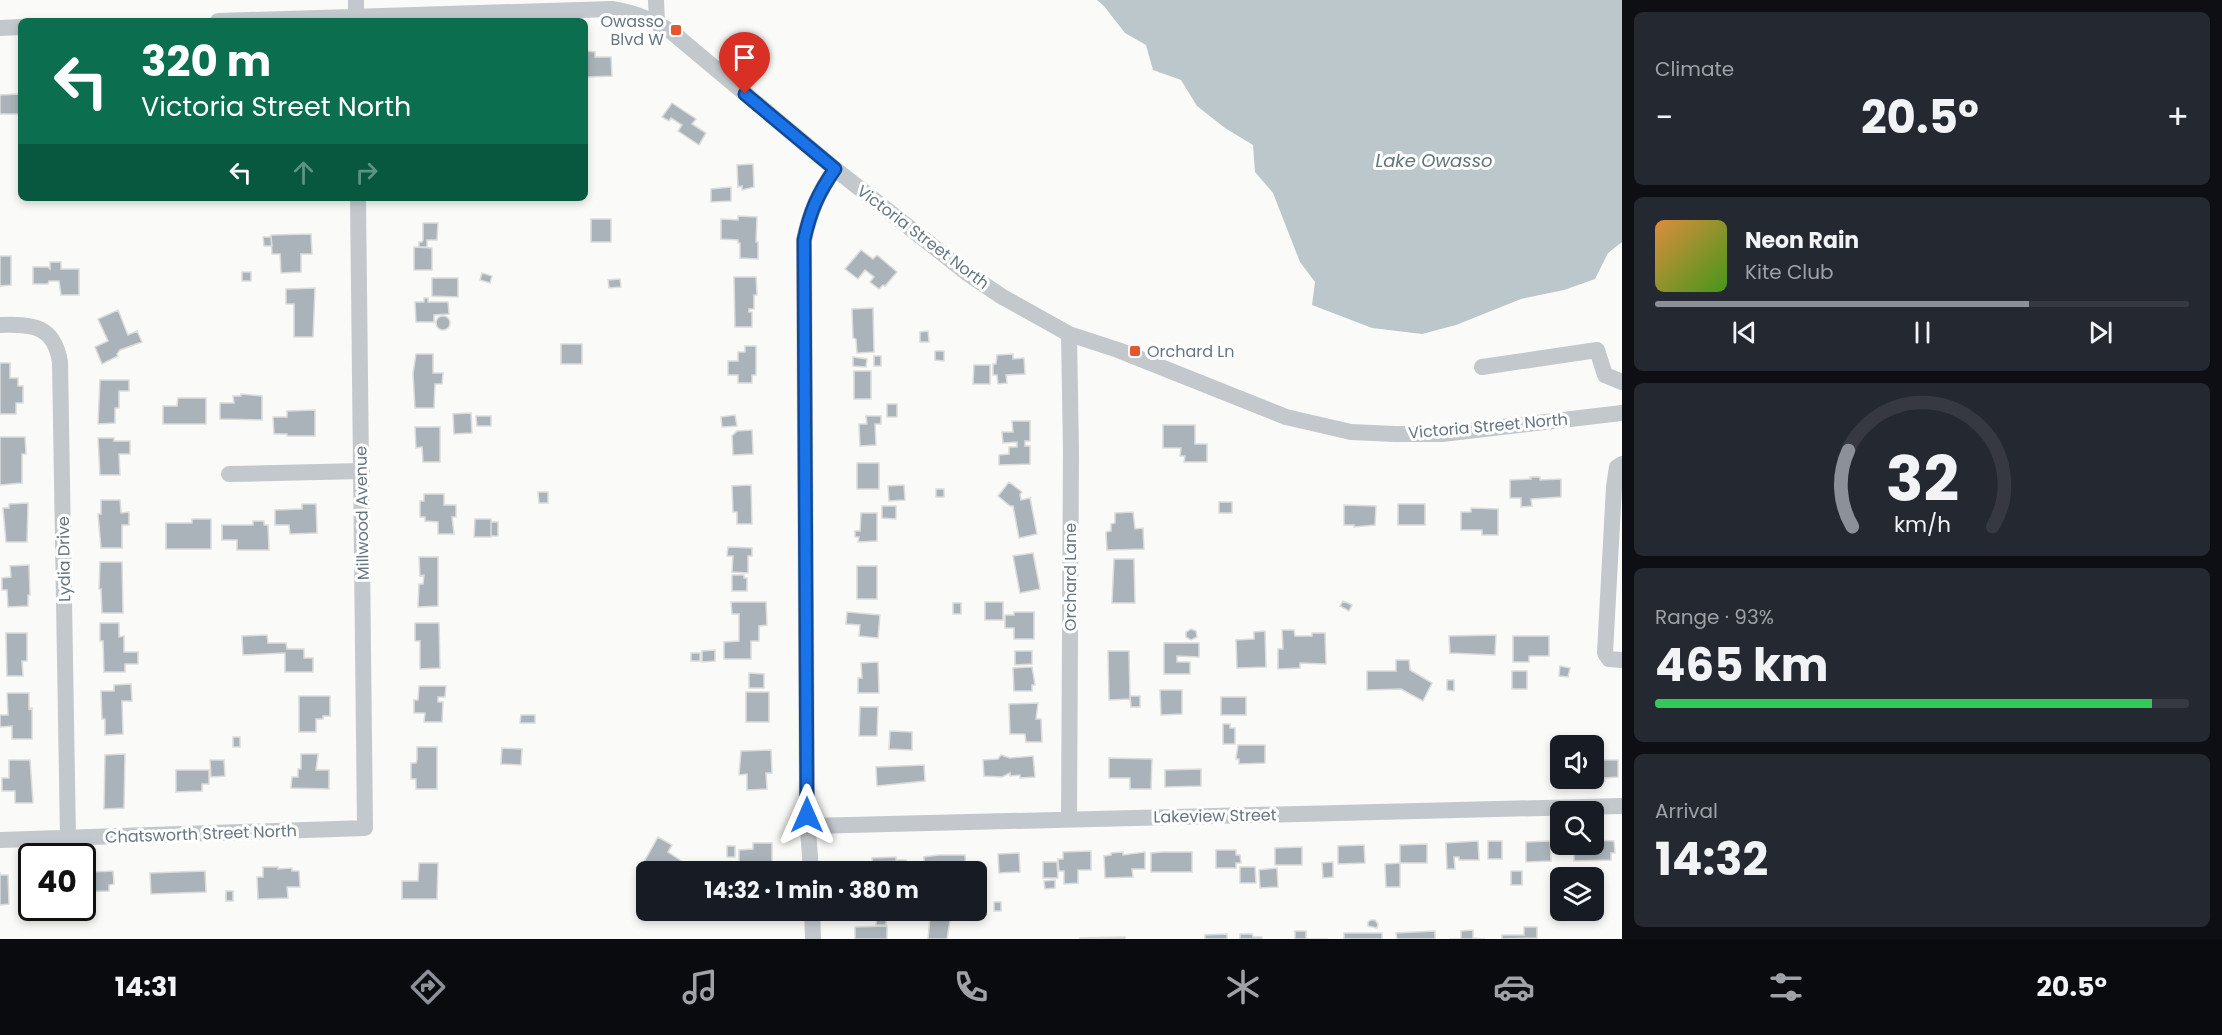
<!DOCTYPE html>
<html lang="en">
<head>
<meta charset="utf-8">
<style>
	:root { --surface:#171b24; --page:#242831; --text:#f1f3f6; --muted:#9ea1a6; --line:#363941; --accent:#8c9099 }
	body { margin:0; font-family:Poppins,sans-serif; background:var(--page); color:var(--text); height:100vh; display:flex; flex-direction:column; font-size:22px; white-space:nowrap }
	* { box-sizing:border-box; margin:0 }
	p { font-size:20px; color:var(--muted) }
	.icon { flex:none; width:33px; height:33px; fill:none; stroke:currentColor; stroke-width:2; stroke-linecap:round; stroke-linejoin:round }
	.map { position:relative; flex:1; overflow:hidden }
	.drawer { display:flex; flex-direction:column; gap:12px; padding:12px; background:#0d0f14; width:600px }
	.drawer>* { flex:none }
	.hud { position:absolute; left:18px; top:18px; width:570px; height:183px; border-radius:9px; box-shadow:0 3px 9px #0003; background:#0b6e4f; color:#fff; overflow:hidden }
	.buttons { position:absolute; left:1550px; top:735px; display:grid; gap:12px }
	.buttons a { display:grid; place-items:center; width:54px; height:54px; border-radius:9px; background:var(--surface); box-shadow:0 3px 9px #0003; font-size:30px }
	.speed { position:absolute; left:18px; top:843px; display:flex; gap:12px; font-size:30px; font-weight:700; text-align:center }
	.speed>* { display:grid; place-content:center; width:78px; height:78px; border-radius:50%; background:var(--surface); box-shadow:0 3px 9px #0003; line-height:1 }
	.speed .limit { border:3px solid #111; border-radius:9px; background:#fff; color:#111 }
	.pin { position:absolute; display:grid; place-items:center; width:51px; height:51px; color:#fff; margin:-62px -26px; border-radius:50% 50% 50% 0; rotate:-45deg; box-shadow:0 0 6px #0007 }
	.pin .icon { rotate:45deg }
	.me { position:absolute; width:66px; margin:-33px; rotate:0deg; stroke-linejoin:round; filter:drop-shadow(0 0 4px #0008) }
	.turn { display:flex; align-items:center; gap:21px; height:126px; padding:0 24px; font-size:27px }
	.turn .icon { width:78px; height:78px; stroke-width:2.5 }
	.turn b { display:block; font-size:42px; line-height:51px }
	.lanes { display:flex; align-items:center; height:57px; padding:0 24px; background:#0003; justify-content:center; gap:30px; direction:ltr }
	.lanes .off { opacity:.35 }
	.big { font-size:45px; font-weight:700; line-height:1.1 }
	.drawer .widget { flex:1; display:flex; flex-direction:column; justify-content:center; gap:9px; min-width:0; padding:0 21px; border-radius:9px; background:var(--page) }
	.drawer .dial { align-items:center; gap:0 }
	.dial svg { height:156px; overflow:visible; fill:none; stroke:var(--line); stroke-width:7; stroke-linecap:round; text-anchor:middle }
	.dial text { fill:var(--text); stroke:none }
	.song { display:flex; align-items:center; gap:18px }
	.cover { width:72px; height:72px; border-radius:9px; background:linear-gradient(135deg,hsl(30 70% 55%),hsl(100 70% 35%)) }
	.played { height:6px; border-radius:3px; background:linear-gradient(90deg,var(--accent) 70%,var(--line) 70%) }
	.keys { display:flex; justify-content:space-around; direction:ltr }
	.heat { display:flex; justify-content:space-between; align-items:center; font-size:33px; direction:ltr }
	.charge { height:9px; border-radius:4px; background:linear-gradient(90deg,#34c759 93%,var(--line) 0) }
	.trip { position:absolute; left:636px; top:861px; width:351px; height:60px; border-radius:9px; background:var(--surface); box-shadow:0 3px 9px #0003; font-weight:700; line-height:60px; text-align:center }
	.tabs { display:flex; height:96px; justify-content:space-around; align-items:center; background:#090b0e; color:var(--muted) }
	.tabs .icon { width:42px; height:42px }
	.tabs .current { color:var(--accent) }
	.tabs b { font-size:27px; color:var(--text) }
	main { display:flex; flex:1; min-height:0 }
	.map>svg:first-child { display:block }
	.water { fill:#bbc7cb }
	.building { fill:#aab3b9; stroke:#dcdcda; stroke-width:1.5 }
	.lines { fill:none; stroke-linecap:round; stroke-linejoin:round }
	.minor { stroke:#c3c8cc; stroke-width:16 }
	.route-casing { stroke:#114b97; stroke-width:15 }
	.route { stroke:#1a73e8; stroke-width:10 }
	.poi-dot { fill:#e4572e; stroke:#fff; stroke-width:2 }
	.labels { text-anchor:middle; dominant-baseline:central; stroke-width:6; stroke-linejoin:round; paint-order:stroke }
	.poi-label { font-size:16px; fill:#657683; stroke:#fff; text-anchor:end }
	.street-label { font-size:16px; fill:#657683; stroke:#fff }
	.water-label { font-size:18px; font-style:italic; fill:#60757c; stroke:#fff }
</style>
</head>
<body>
<main>
<div class="map">
<svg width="1622" height="939" viewBox="0 0 1622 939">
	<rect width="100%" height="100%" fill="#fafaf8"/>
	<path class="water" d="M1097,0H1622V242L1608,253L1595,279L1564,290L1521,299L1456,325L1422,334L1372,328L1312,305L1315,282L1300,262L1273,193L1255,172L1253,145L1225,128L1197,106L1181,80L1153,70L1146,45L1125,33L1104,6Z"/>
	<path class="building" d="M585,51L595,52V57H611L612,76L588,77L585,76Z
		M19,94V114H0V95Z
		M672,103L696,119L692,124L706,133L699,145L678,131L682,125L671,118L669,121L662,117Z
		M753,164L754,187L742,190V186L738,187L737,165Z
		M731,187V201L711,202V189Z
		M738,216L757,217L756,242H758V259L740,258V243H738V240L721,239V219L738,220Z
		M591,219H611V242H591Z
		M423,223H438L437,240H427V247H419V242H422L423,240Z
		M311,234L312,254H301V272L281,273L280,254H272L271,235Z
		M263,237H271L272,246H264Z
		M414,247L432,248V270H414Z
		M861,250L873,259L877,255L897,272L885,286L883,285L879,289L870,282L874,277L865,270L858,279L845,269Z
		M0,256H11V285L0,286Z
		M50,262H61V269H79V295H61L59,281H49L48,284H33V267H48L50,269Z
		M242,272H251V281H242Z
		M482,273L492,276L490,283L480,280Z
		M734,277H756L757,295H754V309H749V312H752V327H735Z
		M432,278H458V297L432,296Z
		M620,279L621,287L609,288L608,280Z
		M315,288L313,337H294V304H286V289Z
		M424,298H428V302H448L449,314L434,315V322H416L415,302H424Z
		M873,308L874,352L857,353L856,339L853,338L852,309Z
		M118,310L128,335L137,331L142,342L120,350L117,354L118,356L102,364L95,347L108,341L98,319Z
		M436 323a7 7 0 1 1 14 0a7 7 0 1 1-14 0Z
		M928,331L929,342H920V332Z
		M561,344H582V364H561Z
		M745,346H756V375H752V383H738V375H728V361H738V352H745Z
		M935,351H944V361L935,360Z
		M416,354H433V373H443L442,384H435L434,408H415L413,374Z
		M1013,354V359L1024,358L1025,374L1006,375L1007,383L998,384L997,375H993V364H996L997,355Z
		M874,356H881V366H874Z
		M853,357L867,359L866,367L853,366Z
		M0,363H10V378H18V386H23V403H16V414H0Z
		M974,365H990V384H973Z
		M854,371H871V399H854Z
		M100,380H129V391H119V408H115V423L98,424Z
		M241,394L262,396V420L220,419V403H234L233,396H241Z
		M178,398H206V424H163V406H177Z
		M887,404H897V417H887Z
		M315,410V436H287V434H274L273,417H287V411Z
		M471,413L472,433L454,434L453,414Z
		M735,415L737,426L722,427L721,417Z
		M476,416H491V426H477Z
		M866,416H881V424H875L876,445L860,446L859,424H867Z
		M1012,421H1030V441H1025V446H1030V464L999,465V455L1009,454V447H1017V442L1003,443L1002,432H1013Z
		M1163,425H1195V444H1207V462H1184L1185,456H1180L1181,448H1163Z
		M415,427H440V462H423L422,447L416,448Z
		M752,430L753,454L733,455L732,436L737,431Z
		M0,437H25L26,454H22V483L0,485Z
		M98,438H114V441H130V454H119L120,475H100Z
		M857,463H879V489H857Z
		M1530,477H1540V480L1561,479V497L1531,499L1532,506L1521,507V498H1510V480L1531,479Z
		M1009,482L1022,492L1020,494L1021,500L1030,498L1037,534L1019,538L1013,506H1010L998,496Z
		M751,485L752,524H737V512H733L732,486Z
		M904,485L905,500L889,501L888,486Z
		M936,489H944V497H936Z
		M538,492H548V503H539Z
		M424,494H444V505H456V517H452L454,534H438V522L425,521V517H420V501H424Z
		M101,500H120L121,513L129,512V525H122V548H101L98,514H101Z
		M1219,502H1232V513H1219Z
		M28,503L27,542H6L3,508H9V504Z
		M302,504H316L317,533L290,534L289,525H275V510L302,509Z
		M1398,504H1425V525H1398Z
		M1344,505L1376,506L1375,525L1354,527V525H1344Z
		M882,506H896V519L882,518Z
		M1471,508L1498,509V535H1482V530H1461V512H1471Z
		M1133,512L1135,529L1143,528L1144,549L1107,550L1106,532L1111,531V524L1115,523V513Z
		M861,513H877V541L858,542L859,537H855V531H860Z
		M192,519H211V549H166V523H192Z
		M475,519H491V537H474Z
		M253,521H264V525H268L269,550H237V540H222V525H253Z
		M491,522H498V536H491Z
		M728,547L752,548V556H748V573L732,572L733,556H727Z
		M1033,553L1040,589L1020,593L1013,556Z
		M419,557H438V606L418,607L419,584H423L424,575L420,576Z
		M1114,559H1134L1135,603H1112Z
		M100,562H122L123,613H102L101,589H99Z
		M29,565L30,595H28V606L8,607L7,590H2V578L11,577L10,566Z
		M857,566H877V599H857Z
		M732,575H744V578H747V591H732Z
		M1343,601L1352,605L1349,611L1340,606Z
		M731,602H766L767,625L759,626V641H751V659H724V642L739,641V614H732Z
		M985,602H1003V620H985Z
		M953,603H961V614H953Z
		M847,612L880,615L878,638L859,636L860,625L846,624Z
		M1014,612H1034V639H1014V628H1005V615H1014Z
		M100,623H119V637L124,636V652H138V664H125V672H104L103,641H100Z
		M415,623H439L440,668L420,669V641H415Z
		M1191,629L1196,631L1197,637L1191,640L1186,637V632Z
		M1282,630H1294L1295,636H1312V633H1325L1326,664L1300,663V668L1278,669V649H1283Z
		M1265,631L1266,667L1237,668L1236,640L1254,639V632Z
		M6,633H27V661H22L23,676H7Z
		M267,635L268,643H286L287,649H304V658H313V672H285V653L243,655L242,636Z
		M1496,635L1495,655L1450,653L1449,636Z
		M1513,636H1549V656H1529V662H1513Z
		M1164,643H1199V657L1177,656V662H1190V674H1164Z
		M715,650V661L702,662V651Z
		M1015,651H1032V664L1015,665Z
		M1108,651H1129L1130,699L1109,700Z
		M691,653H700V661H691Z
		M1396,660H1409L1410,670L1432,683L1423,701L1401,689L1367,690V671H1396Z
		M878,662L879,693H858V678H862L861,663Z
		M1560,666L1570,668L1568,677L1559,676Z
		M1032,667L1035,685H1032V691H1014L1013,668Z
		M1512,671H1527V689H1512Z
		M749,673L764,674V688H749Z
		M1447,680H1454V691L1447,690Z
		M131,684L132,701H122L123,734L105,735V719H102L101,691H114V685Z
		M419,686H446L445,697H438V702H443L442,722H424L425,713H414V700H418Z
		M1160,690H1182V714L1161,715Z
		M746,692H769V722H746Z
		M7,693H29V709L32,708V739H12V726L0,727V715H8Z
		M299,696H330V716H323V719H316V732H299Z
		M1130,696H1140V707H1131Z
		M1221,697H1246V715H1221Z
		M1038,703L1036,719H1041L1042,742H1026L1025,734H1010L1009,704Z
		M860,707H878L877,736H859Z
		M521,715H535V723H520Z
		M1223,724H1230V728H1235V744H1223Z
		M890,731L912,732V750L889,749Z
		M233,737H240V747H233Z
		M1238,745H1265V763L1239,764V759H1236Z
		M417,747H437V789H416V779H411V763H416L417,760Z
		M502,748L522,749L521,765L501,764Z
		M771,750L772,773H766L767,789L747,790V774L739,775L741,751Z
		M125,754L124,808L104,809L105,755Z
		M301,754H318L316,770H329V789L291,788L292,777H298V769H301Z
		M1001,755L1010,758L1033,756L1035,777L1020,778V775L1010,776V773L1002,777L984,776L983,760L998,759Z
		M1109,758L1152,759L1151,789H1130V778H1109Z
		M9,760H30L33,803H15V791H2V778H9Z
		M210,760H224L225,776L211,777Z
		M1593,760H1618V777L1604,778L1605,781L1576,779L1593,778Z
		M924,765L925,781L877,786L876,767Z
		M1201,769V786L1165,787V770Z
		M176,770H209V784H202V791L176,792Z
		M658,837L672,845L668,852L686,864L682,872H646L640,869Z
		M1593,840L1614,841L1615,853H1611V860L1574,861V844H1593Z
		M1478,841L1479,860H1459V857H1454L1455,869H1447L1446,843Z
		M1488,841H1502V859H1488Z
		M1550,841L1551,861L1526,862V842Z
		M753,843H772V872L739,871V850L753,849Z
		M1427,844V863H1400V845Z
		M1364,845L1365,863L1338,864V846Z
		M727,846H735V857H727Z
		M1302,847V865H1275V848Z
		M1216,850H1236V855H1240L1241,863H1236V868H1216Z
		M1091,851V870H1078V883L1064,884V871H1059L1058,859H1063V852Z
		M1123,852V855L1145,852V869H1132L1133,877L1105,878L1104,856L1111,855V853Z
		M1163,852H1192V872H1151V853Z
		M1019,853L1020,872L999,873L998,854Z
		M939,855H965L966,872H924V857Z
		M896,857V860H906V872H873L872,858Z
		M1043,862H1057L1058,878H1043Z
		M1333,862V877L1323,878L1322,863Z
		M419,863H438L437,899H402V881H418Z
		M1400,863V887H1386L1385,864Z
		M263,867H278V869L292,868V871H299L300,887H287L288,898L258,899L257,877H263Z
		M1240,867H1255L1256,883H1240Z
		M1277,868L1278,887L1260,888L1259,870Z
		M84,869H92V872L113,871L114,884L109,885V891L82,892Z
		M205,871L206,892L151,894L150,873Z
		M1511,871H1522V885H1511Z
		M0,872V875H8L9,904L0,905Z
		M1055,880V888L1045,889L1044,881Z
		M226,891H233V901H226Z
		M994,902H1001V911H994Z
		M877,915H886V925H876Z
		M930,918L950,920L947,939H928Z
		M1371,920H1375L1378,924L1377,928L1368,926V922Z
		M887,926V939H855V927Z
		M1524,927H1537V938L1502,939V935H1524Z
		M1473,930V938L1485,939H1449H1461V931Z
		M1295,931H1306V939H1328H1295Z
		M1435,931V939H1397L1396,933Z
		M1344,933H1382V939H1344Z
		M1227,934V939H1205V935Z
		M1240,934H1252L1253,937H1262V939H1240Z
		M1125,937V939H1080V938Z"/>
	<g class="lines">
		<path class="minor" d="M356,0V21
			M656,0L657,22
			M218,21L612,9C636,13 653,20 673,33L835,169L967,273L1001,296L1069,334L1118,350L1286,417L1351,432L1395,434H1442L1622,413
			M0,28L21,27
			M0,325C32,324 54,325 60,362L68,838
			M1482,367L1597,350L1605,375L1622,382
			M1622,464L1617,467L1614,487L1605,653L1609,659L1622,660
			M229,474L362,471
			M1069,819L1071,451L1069,334
			M809,826L1622,806
			M0,840L365,828L358,198
			M811,872L807,815L804,240C810,212 818,193 835,169
			M812,910L813,939"/>
	</g>
	<g class="lines">
		<g class="route-casing">
			<path id="route" d="M745,94L835,169C818,193 810,212 804,240L807,815"/>
		</g>
		<use href="#route" class="route"/>
	</g>
	<g class="poi-dot">
		<rect x="670" y="24" width="12" height="12" rx="3"/>
		<rect x="1129" y="345" width="12" height="12" rx="3"/>
	</g>
	<g class="labels">
		<g class="poi-label">
			<text x="664" y="21">Owasso<tspan x="664" dy="18">Blvd W</tspan></text>
			<text x="1147" y="351" text-anchor="start">Orchard Ln</text>
		</g>
		<g class="street-label">
			<text transform="translate(923 237) rotate(37)">Victoria Street North</text>
			<text transform="translate(1488 426) rotate(-5)">Victoria Street North</text>
			<text transform="translate(362 513) rotate(-91)">Millwood Avenue</text>
			<text transform="translate(64 559) rotate(-91)">Lydia Drive</text>
			<text transform="translate(1070 577) rotate(-90)">Orchard Lane</text>
			<text transform="translate(1215 816) rotate(-1)">Lakeview Street</text>
			<text transform="translate(201 834) rotate(-2)">Chatsworth Street North</text>
		</g>
		<g class="water-label">
			<text x="1434" y="160">Lake Owasso</text>
		</g>
	</g>
</svg>
<div class="buttons">
<a><svg class="icon" aria-label="sound" viewBox="0 0 24 24"><path d="M4 9h4l5-4v14l-5-4H4zM17 9q2 3 0 6"/></svg></a>
<a><svg class="icon" aria-label="search" viewBox="0 0 24 24"><circle cx="10" cy="10" r="6"/><path d="M15 15l6 6"/></svg></a>
<a><svg class="icon" aria-label="layers" viewBox="0 0 24 24"><path d="M12 4l9 5-9 5-9-5zM3 14l9 5 9-5"/></svg></a>
</div>
<div class="speed"><div class="limit">40</div></div>
<div class="pin" style="left:745px;top:94px;background:#d93025"><svg class="icon" aria-label="arrive" viewBox="0 0 24 24"><path d="M6 21V4h12l-3 4 3 4H6"/></svg></div>
<svg class="me" style="left:807px;top:815px" viewBox="-20 -20 40 40"><path d="M0-17L14 15 0 8-14 15z" fill="#1a73e8" stroke="#fff" stroke-width="4"/></svg>
<div class="trip">14:32 · 1 min · 380 m</div>
<div class="hud">
<div class="turn"><svg class="icon" aria-label="left" viewBox="0 0 24 24"><path d="M17 20v-9H6M10 6l-5 5 5 5"/></svg><div><b>320 m</b>Victoria Street North</div></div>
<div class="lanes"><svg class="icon" aria-label="left" viewBox="0 0 24 24"><path d="M17 20v-9H6M10 6l-5 5 5 5"/></svg><svg class="icon off" aria-label="ahead" viewBox="0 0 24 24"><path d="M12 20V5M6 11l6-6 6 6"/></svg><svg class="icon off" aria-label="right" viewBox="0 0 24 24"><path d="M7 20v-9h11M14 6l5 5-5 5"/></svg></div>
</div>
</div>
<section class="drawer">
<div class="widget"><p>Climate</p>
<div class="heat"><a>−</a><b class="big">20.5°</b><a>+</a></div>
</div>
<div class="widget">
<div class="song"><i class="cover"></i><div><b>Neon Rain</b><p>Kite Club</p></div></div>
<div class="played"></div>
<div class="keys"><svg class="icon" aria-label="previous" viewBox="0 0 24 24"><path d="M18 5L8 12l10 7zM5 5v14"/></svg><svg class="icon" aria-label="pause" viewBox="0 0 24 24"><path d="M8 5v14M16 5v14"/></svg><svg class="icon" aria-label="next" viewBox="0 0 24 24"><path d="M6 5l10 7-10 7zM19 5v14"/></svg></div>
</div>
<div class="widget dial"><svg viewBox="0 0 100 80">
<path d="M14 69A42 42 0 1 1 86 69"/>
<path d="M14 69A42 42 0 0 1 12 30" stroke="#8c9099"/>
<text x="50" y="56" font-size="32" font-weight="700">32</text>
<text x="50" y="72" font-size="11">km/h</text>
</svg></div>
<div class="widget"><p>Range · 93%</p><b class="big">465 km</b><div class="charge"></div></div>
<div class="widget"><p>Arrival</p><b class="big">14:32</b></div>
</section>
</main>
<nav class="tabs">
<b>14:31</b>
<svg class="icon current" aria-label="directions" viewBox="0 0 24 24"><path d="M12 3l9 9-9 9-9-9zM9 14v-3h6M13 9l2 2-2 2"/></svg>
<svg class="icon" aria-label="music" viewBox="0 0 24 24"><path d="M9 18V5l10-2v13"/><circle cx="6" cy="18" r="3"/><circle cx="16" cy="16" r="3"/></svg>
<svg class="icon" aria-label="phone" viewBox="0 0 24 24"><path d="M5 4h4l2 5-3 2q2 4 5 5l2-3 5 2v4C11 20 4 13 5 4z"/></svg>
<svg class="icon" aria-label="climate" viewBox="0 0 24 24"><path d="M12 3v18M4 7l16 10M4 17L20 7"/></svg>
<svg class="icon" aria-label="car" viewBox="0 0 24 24"><path d="M5 17H2v-5l4-1 3-4h7l3 4 3 1v5h-3M9 17h6M6 11h13"/><circle cx="7" cy="17" r="2"/><circle cx="17" cy="17" r="2"/></svg>
<svg class="icon" aria-label="filters" viewBox="0 0 24 24"><path d="M4 7h16M4 17h16"/><circle cx="9" cy="7" r="2"/><circle cx="15" cy="17" r="2"/></svg>
<b>20.5°</b>
</nav>
</body>
</html>
